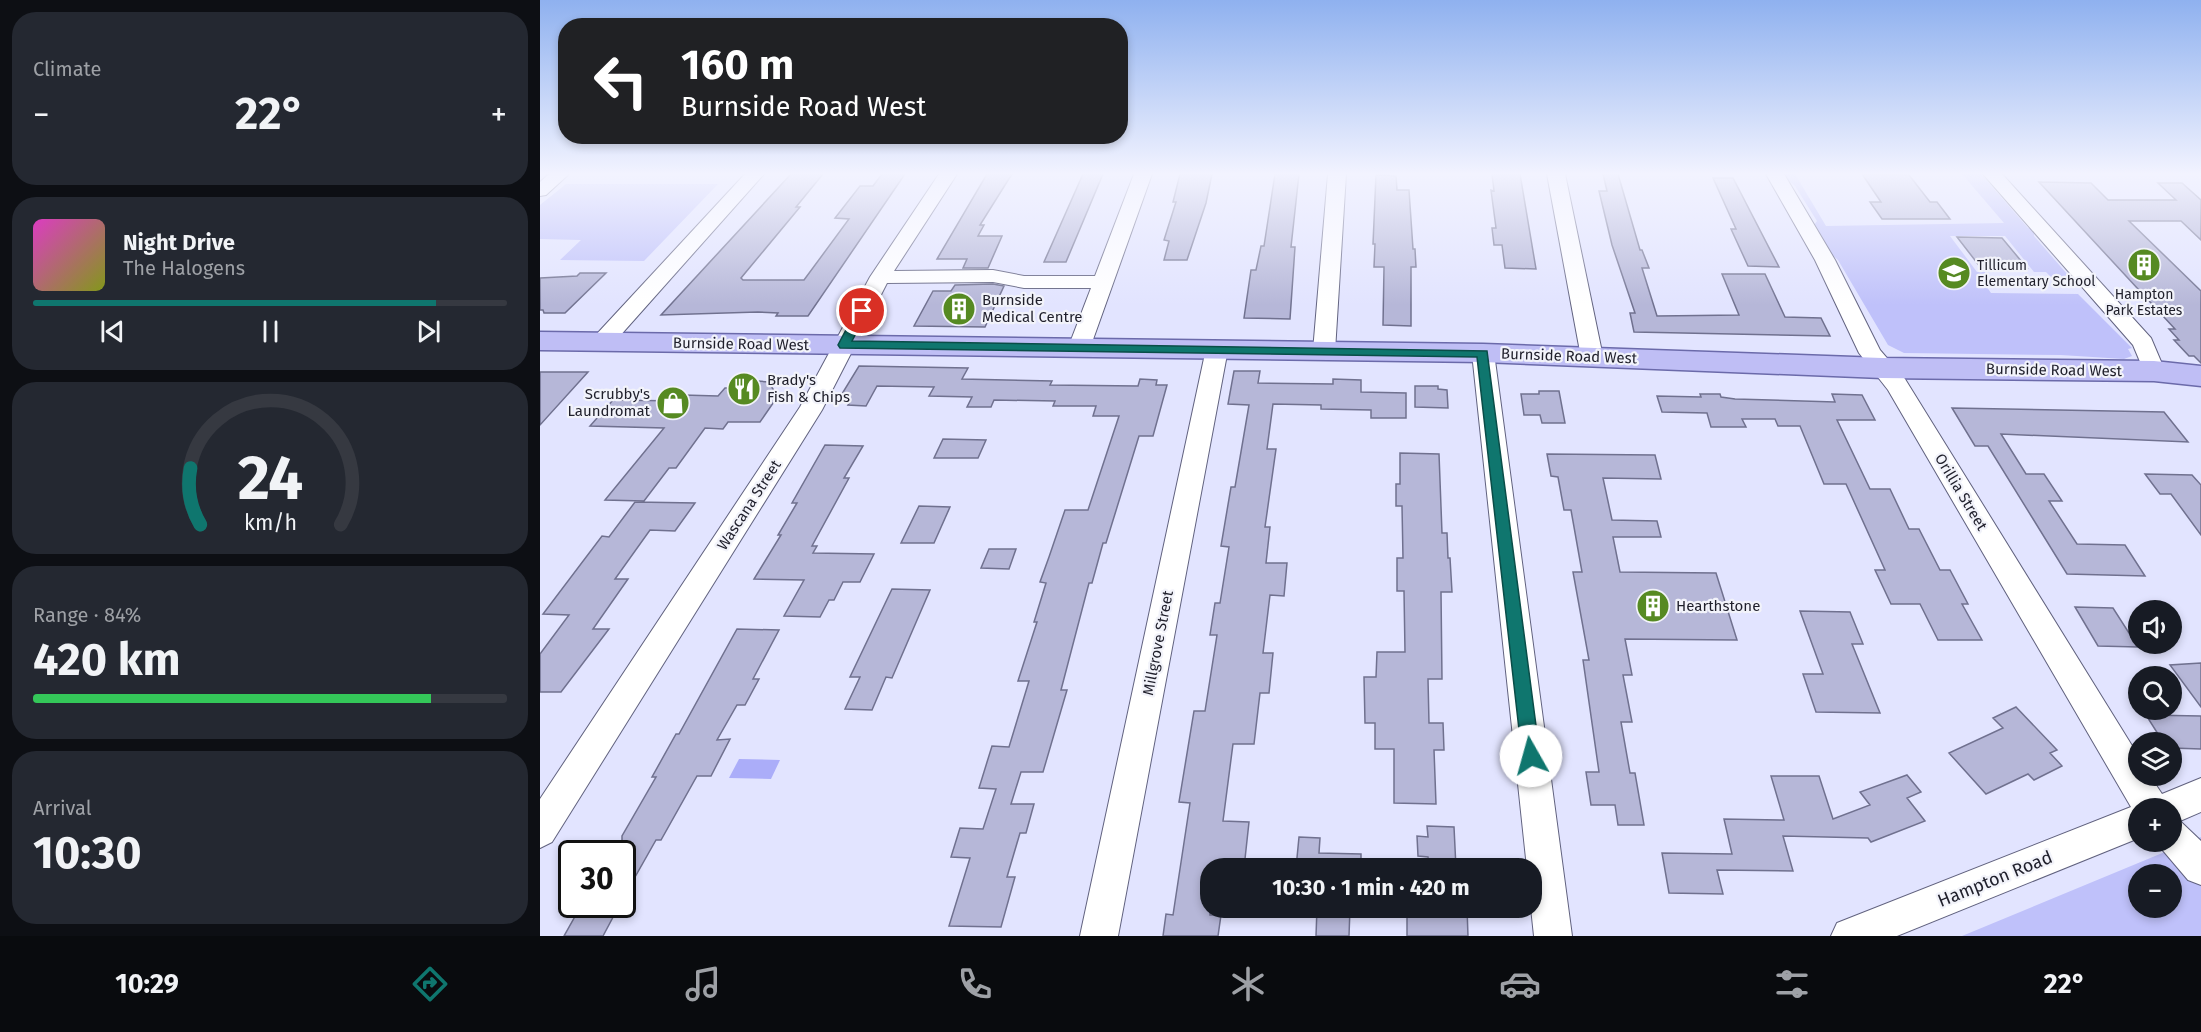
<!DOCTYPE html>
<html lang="en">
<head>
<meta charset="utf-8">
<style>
	:root { --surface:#171b24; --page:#242831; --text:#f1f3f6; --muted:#9ea1a6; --line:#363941; --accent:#0f766e }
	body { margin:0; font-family:"Fira Sans",sans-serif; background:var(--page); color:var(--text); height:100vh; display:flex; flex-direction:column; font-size:22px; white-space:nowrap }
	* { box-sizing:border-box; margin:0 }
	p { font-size:20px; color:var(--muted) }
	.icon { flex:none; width:33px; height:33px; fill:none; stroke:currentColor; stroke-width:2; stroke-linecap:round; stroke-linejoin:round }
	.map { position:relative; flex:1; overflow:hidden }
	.panel { display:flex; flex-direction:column; gap:12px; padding:12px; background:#0d0f14; width:540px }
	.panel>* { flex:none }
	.banner { position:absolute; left:18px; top:18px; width:570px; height:126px; border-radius:24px; box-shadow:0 3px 9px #0003; background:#202124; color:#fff; overflow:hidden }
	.buttons { position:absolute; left:1588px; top:600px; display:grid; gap:12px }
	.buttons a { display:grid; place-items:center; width:54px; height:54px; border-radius:50%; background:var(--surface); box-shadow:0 3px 9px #0003; font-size:30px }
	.speed { position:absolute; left:18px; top:840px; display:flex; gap:12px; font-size:30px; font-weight:700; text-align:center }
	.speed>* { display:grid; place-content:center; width:78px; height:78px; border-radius:50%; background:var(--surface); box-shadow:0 3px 9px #0003; line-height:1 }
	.speed .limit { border:3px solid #111; border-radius:9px; background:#fff; color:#111 }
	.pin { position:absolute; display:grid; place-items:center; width:51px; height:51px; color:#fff; margin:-26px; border:3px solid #fff; border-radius:50%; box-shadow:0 2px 6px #0007 }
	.me { position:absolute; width:66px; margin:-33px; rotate:353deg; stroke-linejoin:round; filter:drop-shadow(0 0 4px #0008) }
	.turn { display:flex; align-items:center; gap:21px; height:126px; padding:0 24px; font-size:27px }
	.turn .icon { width:78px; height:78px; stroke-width:2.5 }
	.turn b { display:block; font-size:42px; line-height:51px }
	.big { font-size:45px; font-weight:700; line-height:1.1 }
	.panel .widget { flex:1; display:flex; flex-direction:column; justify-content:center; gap:9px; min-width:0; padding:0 21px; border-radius:24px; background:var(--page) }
	.panel .dial { align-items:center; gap:0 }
	.dial svg { height:156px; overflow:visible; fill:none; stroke:var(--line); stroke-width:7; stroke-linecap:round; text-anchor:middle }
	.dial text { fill:var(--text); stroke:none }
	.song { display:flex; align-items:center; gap:18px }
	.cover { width:72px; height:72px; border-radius:9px; background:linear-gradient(135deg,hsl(310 70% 55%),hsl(70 70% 35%)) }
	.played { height:6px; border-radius:3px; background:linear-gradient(90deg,var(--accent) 85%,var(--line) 85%) }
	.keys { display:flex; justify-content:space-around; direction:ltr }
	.heat { display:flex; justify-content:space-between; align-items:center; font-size:33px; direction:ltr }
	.charge { height:9px; border-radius:4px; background:linear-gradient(90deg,#34c759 84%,var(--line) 0) }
	.trip { position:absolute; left:660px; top:858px; width:342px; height:60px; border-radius:24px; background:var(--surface); box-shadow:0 3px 9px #0003; font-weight:700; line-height:60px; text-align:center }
	.dock { display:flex; height:96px; justify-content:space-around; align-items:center; background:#090b0e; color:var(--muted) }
	.dock .icon { width:42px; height:42px }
	.dock .on { color:var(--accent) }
	.dock b { font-size:27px; color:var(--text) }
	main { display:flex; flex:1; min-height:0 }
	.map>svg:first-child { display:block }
	.green { fill:#bfc1fa; fill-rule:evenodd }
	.water { fill:#abadf9 }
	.building { fill:#b6b7d8; stroke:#70718f; stroke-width:1.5 }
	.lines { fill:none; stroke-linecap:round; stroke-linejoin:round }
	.minor-casing { stroke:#61627f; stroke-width:2 }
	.major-casing { stroke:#6b6aaa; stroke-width:3 }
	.minor { fill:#fff; fill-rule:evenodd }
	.major { fill:#bfbef5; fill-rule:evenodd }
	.route { fill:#0f766e; stroke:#0a4d48; stroke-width:1.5 }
	.labels { text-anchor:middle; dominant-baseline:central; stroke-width:4.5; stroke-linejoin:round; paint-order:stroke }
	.far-poi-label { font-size:14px; fill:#1f1f2b; stroke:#f2f3fa; text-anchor:start }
	.poi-label { font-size:15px; fill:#1f1f2b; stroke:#f2f3fa; text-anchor:start }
	.street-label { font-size:15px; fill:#1f1f2b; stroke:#f2f3fa }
	.near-street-label { font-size:18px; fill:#1f1f2b; stroke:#f2f3fa }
</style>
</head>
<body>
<main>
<section class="panel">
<div class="widget"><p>Climate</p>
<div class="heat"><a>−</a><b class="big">22°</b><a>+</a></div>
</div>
<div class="widget">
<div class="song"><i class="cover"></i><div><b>Night Drive</b><p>The Halogens</p></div></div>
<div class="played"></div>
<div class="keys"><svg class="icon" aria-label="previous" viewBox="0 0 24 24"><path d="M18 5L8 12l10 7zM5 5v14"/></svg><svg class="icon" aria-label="pause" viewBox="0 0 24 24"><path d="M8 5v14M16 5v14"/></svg><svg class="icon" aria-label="next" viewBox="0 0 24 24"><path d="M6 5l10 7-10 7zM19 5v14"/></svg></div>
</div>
<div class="widget dial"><svg viewBox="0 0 100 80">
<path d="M14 69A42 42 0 1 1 86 69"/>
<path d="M14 69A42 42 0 0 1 9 40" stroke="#0f766e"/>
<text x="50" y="56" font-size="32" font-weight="700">24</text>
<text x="50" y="72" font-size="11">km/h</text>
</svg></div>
<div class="widget"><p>Range · 84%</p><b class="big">420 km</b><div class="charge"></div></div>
<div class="widget"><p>Arrival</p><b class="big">10:30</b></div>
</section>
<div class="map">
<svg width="1661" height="936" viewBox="0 0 1661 936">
	<rect width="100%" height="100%" fill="#e2e4ff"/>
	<path class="green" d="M1240,174H1255L1286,226L1464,223L1422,174H1441L1488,228L1494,229V236L1534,282C1521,282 1515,282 1506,272H1494L1465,236H1410L1437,272H1445L1453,283H1444L1451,293L1538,294L1592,348L1588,349L1592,356L1584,359L1521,355L1364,353L1348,345L1298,260L1288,251L1274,225L1277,221L1255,186Z
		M26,184H178L104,261L20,260L41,240L0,239V205Z
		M1661,837V936H1422ZM1599,874H1632V908H1599Z"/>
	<path class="water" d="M199,759L240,760L231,779L189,778Z"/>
	<path class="building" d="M251,174H283L256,207H260L201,278L203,280H264L309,219L295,218L320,186H333L342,174H365L268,316H236L238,313L218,312L121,315Z
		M447,174H472L440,225H444L438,236H462L448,268H423L427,259H397Z
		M543,174H563L526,262H504Z
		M640,174H672L666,203L647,260H624L629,241L624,240L636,202H633Z
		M735,174H759L751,247H755L750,319L704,318L711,270H716L721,246H724Z
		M952,174H980L996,269L965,268L962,245H954L952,228H956L951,190L954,191Z
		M1063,174H1078L1100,250H1102L1109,268H1102L1117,316L1199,315L1182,274H1225L1245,317L1281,318L1290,336L1094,332L1090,313H1095L1072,245L1059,191H1067Z
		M1322,174L1369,175L1390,202H1397L1410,219H1342L1330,202H1341Z
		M836,175L856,176L857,190H869L873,249H875L876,267H871V326L843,325L844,267H834L835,244H833Z
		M1173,178H1193L1239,267L1208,266L1191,229H1196Z
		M1499,182L1551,183L1568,200H1636L1618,183H1642L1661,200V240L1641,221H1589L1661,291V363L1654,356H1649L1634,340H1639L1629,329H1635Z
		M1417,237L1462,238L1487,268H1441Z
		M40,273H66L25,313H4L3,310H0V278L37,276Z
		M453,284L464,286L445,327L374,326L393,291H411L415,285Z
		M319,366L428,368L422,379L512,381L510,385L598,386L600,379L617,380L616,385H627L613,436H599L566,543H563L552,583H549L521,690H527L503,772H481L471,804H494L486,833H480L467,877H475L461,927L409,926L430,858L411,857L420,828L443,829L456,789L439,788L452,746L469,747L489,681H478L497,622H494L506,583L500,582L509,557L525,510H548L579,416H553L556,406H513L515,401L454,400L451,407H427L432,397L389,396L394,387L337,386L326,406L308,405L310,402H297Z
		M694,371H720L718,383L793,384V379L821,380V392L866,393V418H831V410L781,409V405L733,404L727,449H736L725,527H730L726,563H747L744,596L730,595L723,653H733L729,693H720L714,744H693L683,821L709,822L704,868H670V915H681L678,936H623L626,914L633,915L650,803L639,802L654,711H665L677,635H670L675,603H680L689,547L681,546L691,487H695L709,405L688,404Z
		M0,372H48L0,425Z
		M218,381L228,382L238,396L220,422H188L183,429L165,428L136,468H129L104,501L65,500L124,428L50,426L73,400L138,401L143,395L178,396L185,388H213Z
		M875,386H898V389L907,390L908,408L875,407Z
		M999,391H1019L1025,423H1002L1000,415H984L981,394H999Z
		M1160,394H1180L1181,397L1195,399L1295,402L1292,394L1322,395L1335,420H1297L1330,489H1350L1369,529H1379L1400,570H1410L1428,604H1422L1442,640H1398L1380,604H1351L1335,570H1345L1306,484H1284L1260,426H1238L1235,419H1202L1206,427H1171L1167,413L1122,412L1117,396L1161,397Z
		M1412,408L1624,412L1648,442L1461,434L1486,474H1504L1522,501H1509L1537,544L1585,545L1605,576L1527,574L1448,446H1435Z
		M403,439L446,440L438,458H394Z
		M285,445L323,446L304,478H309L272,546H277L273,553L334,554L320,582H303L294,600H289L280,617L244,616L264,580L214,579L241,535H238L257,503H252Z
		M860,453L899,454L902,533H907L908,558H910L912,592H901L902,679H888L889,723H903L904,750H894L896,804L854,803V749H835V723H825L824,677H836L837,652H865L864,591H857V558H863L862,506H856V484H860Z
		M1007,454L1115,455L1121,479L1063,478L1072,520L1117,521L1121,537H1073L1080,572L1176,573L1197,640L1085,639L1092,675H1083L1092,722H1081L1090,773H1095L1104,825H1078L1075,805H1051L1046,772H1059L1043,660H1049L1033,572H1042L1031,510H1024L1018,477L1011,476Z
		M1605,474L1652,475L1661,485V535L1631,494H1620Z
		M95,502L155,503L135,531L110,530L75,579H88L53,629H69L21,692H0V654L29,615L3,614L62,536L69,537Z
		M379,506L410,507L394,543H361Z
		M449,549H476L469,569L441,568Z
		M352,589L390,590L352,678L346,677L332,710L305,709L320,677H310Z
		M1535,607L1573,608L1598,647L1558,646Z
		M1260,611L1310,612L1323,644H1312L1340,713L1276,712L1263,674H1283Z
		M197,629L239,630L213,679H219L205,705H197L177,740L190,739L171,776H157L121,840H116L82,900V836L116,777H112L136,734H139Z
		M1661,663V707L1630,665Z
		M1476,707L1517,750L1510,753L1522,766L1494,780L1488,774L1446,794L1409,753L1463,728L1453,718Z
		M1606,715L1661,716V749L1632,748V742H1623Z
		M1367,775L1381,792L1367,798L1385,821L1331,842L1328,838L1243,836L1253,871L1177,870L1183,894L1129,893L1122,853L1192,854L1184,819L1244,820L1231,776H1279L1293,819L1330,805L1320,792Z
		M887,826L914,827L916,868H889L888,857L878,856L877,836L888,837Z
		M759,837L780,838L779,853L821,854V868H756Z
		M42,904H80L63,936H24Z
		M777,908H810L809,936H776Z
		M867,908H927L928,936H867Z"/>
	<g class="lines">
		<g class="minor-casing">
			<path id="minor" d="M9,174H29L6,195L0,196V182Z
				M205,174H224L70,347L62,349L54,347L51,342L54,337Z
				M399,174H417L354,271L453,270L484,276H555L594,174H612L550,348L547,353L539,355L531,353L528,348L551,288H484L453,282L347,283L282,410L12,842L0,848V799L260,407L330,277Z
				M788,174H806L795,351L792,356L784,358L776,356L773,351Z
				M1007,174H1025L1063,357L1060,362L1052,364L1044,362L1041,357Z
				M1226,174H1244L1295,260L1340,350L1365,379L1599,757V776H1610L1622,794L1661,778V812L1640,821L1661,841V885L1648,880L1620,847L1617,842H1632V808H1599V838L1357,936H1291L1297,923L1591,807L1348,390L1319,353L1275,260Z
				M1443,174H1462L1611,338L1625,371L1622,376L1614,379L1606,376L1593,345Z
				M677,342L685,344L688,349L578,936H540L666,349L669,344Z
				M943,346L951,348L954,353L1032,936H994L991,908L992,868H987L932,353L935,348Z"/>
		</g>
		<g class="major-casing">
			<path id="major" d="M0,332L943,344L1342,358L1614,361L1661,366V386L1614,381L1342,378L943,362L0,350Z"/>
		</g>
		<use href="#minor" class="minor"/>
		<use href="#major" class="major"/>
	</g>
	<linearGradient id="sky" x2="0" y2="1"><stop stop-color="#8fb1ef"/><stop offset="0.57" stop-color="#f2f3ff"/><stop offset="1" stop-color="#f2f3ff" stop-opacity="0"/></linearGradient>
	<rect width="1661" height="305" fill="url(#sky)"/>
	<path class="route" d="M322,307L328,311L312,341L947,351L1000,756L997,761L991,764L985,761L982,756L937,357L300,348L298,345L316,311Z"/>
	<defs>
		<g id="building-disc" transform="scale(1.725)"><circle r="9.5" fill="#568a22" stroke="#f2f3fa"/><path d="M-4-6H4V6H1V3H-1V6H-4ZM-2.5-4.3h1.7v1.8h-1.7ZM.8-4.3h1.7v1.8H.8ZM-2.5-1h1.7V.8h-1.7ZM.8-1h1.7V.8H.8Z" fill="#fff"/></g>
		<g id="school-disc" transform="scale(1.725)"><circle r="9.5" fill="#568a22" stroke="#f2f3fa"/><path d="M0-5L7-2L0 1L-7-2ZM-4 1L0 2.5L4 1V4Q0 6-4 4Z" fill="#fff"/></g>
		<g id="restaurant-disc" transform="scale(1.725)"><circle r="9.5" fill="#568a22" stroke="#f2f3fa"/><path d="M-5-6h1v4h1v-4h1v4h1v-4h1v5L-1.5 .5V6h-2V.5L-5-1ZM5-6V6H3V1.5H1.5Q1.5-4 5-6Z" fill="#fff"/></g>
		<g id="shop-disc" transform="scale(1.725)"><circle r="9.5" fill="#568a22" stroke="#f2f3fa"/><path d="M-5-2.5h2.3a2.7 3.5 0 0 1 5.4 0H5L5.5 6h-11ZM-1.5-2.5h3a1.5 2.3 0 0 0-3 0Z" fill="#fff"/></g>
	</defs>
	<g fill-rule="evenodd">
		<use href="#building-disc" x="1604" y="265"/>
		<use href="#school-disc" x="1414" y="273"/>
		<use href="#building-disc" x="419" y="309"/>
		<use href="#restaurant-disc" x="204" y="389"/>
		<use href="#shop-disc" x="133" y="403"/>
		<use href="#building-disc" x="1113" y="606"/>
	</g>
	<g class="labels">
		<g class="far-poi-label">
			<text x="1437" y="265">Tillicum<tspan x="1437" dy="16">Elementary School</tspan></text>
			<text x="1604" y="294" text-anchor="middle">Hampton<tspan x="1604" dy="16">Park Estates</tspan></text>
		</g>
		<g class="poi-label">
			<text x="442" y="300">Burnside<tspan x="442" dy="17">Medical Centre</tspan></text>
			<text x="227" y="380">Brady's<tspan x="227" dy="17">Fish &amp; Chips</tspan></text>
			<text x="110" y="394" text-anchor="end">Scrubby's<tspan x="110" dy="17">Laundromat</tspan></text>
			<text x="1136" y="606">Hearthstone</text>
		</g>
		<g class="street-label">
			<text transform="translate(201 344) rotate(1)">Burnside Road West</text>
			<text transform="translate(1029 356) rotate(2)">Burnside Road West</text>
			<text transform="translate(1514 370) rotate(1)">Burnside Road West</text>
			<text transform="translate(1421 492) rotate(59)">Orillia Street</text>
			<text transform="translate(209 505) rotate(-57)">Wascana Street</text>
			<text transform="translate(618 643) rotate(-79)">Millgrove Street</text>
		</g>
		<g class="near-street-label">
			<text transform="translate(1455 879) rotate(-22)">Hampton Road</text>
		</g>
	</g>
</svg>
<div class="buttons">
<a><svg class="icon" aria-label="sound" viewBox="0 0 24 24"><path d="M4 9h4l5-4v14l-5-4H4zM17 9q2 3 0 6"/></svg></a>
<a><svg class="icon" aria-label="search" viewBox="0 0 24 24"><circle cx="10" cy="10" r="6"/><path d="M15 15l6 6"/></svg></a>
<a><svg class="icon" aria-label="layers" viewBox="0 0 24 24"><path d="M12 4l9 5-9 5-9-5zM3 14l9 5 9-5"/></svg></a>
<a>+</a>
<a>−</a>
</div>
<div class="speed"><div class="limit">30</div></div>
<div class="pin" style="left:322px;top:311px;background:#d93025"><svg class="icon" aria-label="arrive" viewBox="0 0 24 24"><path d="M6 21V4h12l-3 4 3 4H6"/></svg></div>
<svg class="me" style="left:991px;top:756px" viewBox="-20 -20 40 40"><circle r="19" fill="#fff"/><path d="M0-13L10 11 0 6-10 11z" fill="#0f766e"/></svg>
<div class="trip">10:30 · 1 min · 420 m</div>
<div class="banner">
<div class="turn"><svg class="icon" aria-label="left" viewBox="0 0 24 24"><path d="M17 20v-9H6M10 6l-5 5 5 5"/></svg><div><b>160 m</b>Burnside Road West</div></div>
</div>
</div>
</main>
<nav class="dock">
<b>10:29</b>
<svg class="icon on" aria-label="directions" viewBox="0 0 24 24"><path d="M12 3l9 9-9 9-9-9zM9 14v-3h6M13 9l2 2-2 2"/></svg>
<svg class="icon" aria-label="music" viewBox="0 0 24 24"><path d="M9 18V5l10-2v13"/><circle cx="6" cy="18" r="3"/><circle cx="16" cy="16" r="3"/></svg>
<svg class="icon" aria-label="phone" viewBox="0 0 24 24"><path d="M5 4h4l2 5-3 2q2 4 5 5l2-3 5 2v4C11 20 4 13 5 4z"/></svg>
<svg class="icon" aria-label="climate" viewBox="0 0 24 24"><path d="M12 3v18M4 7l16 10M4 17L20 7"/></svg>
<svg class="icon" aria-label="car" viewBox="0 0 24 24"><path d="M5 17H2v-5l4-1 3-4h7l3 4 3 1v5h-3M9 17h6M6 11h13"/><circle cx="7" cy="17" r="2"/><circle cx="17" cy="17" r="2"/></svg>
<svg class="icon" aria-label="filters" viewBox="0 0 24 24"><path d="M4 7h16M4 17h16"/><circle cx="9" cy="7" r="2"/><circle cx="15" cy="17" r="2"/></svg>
<b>22°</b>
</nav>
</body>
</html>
